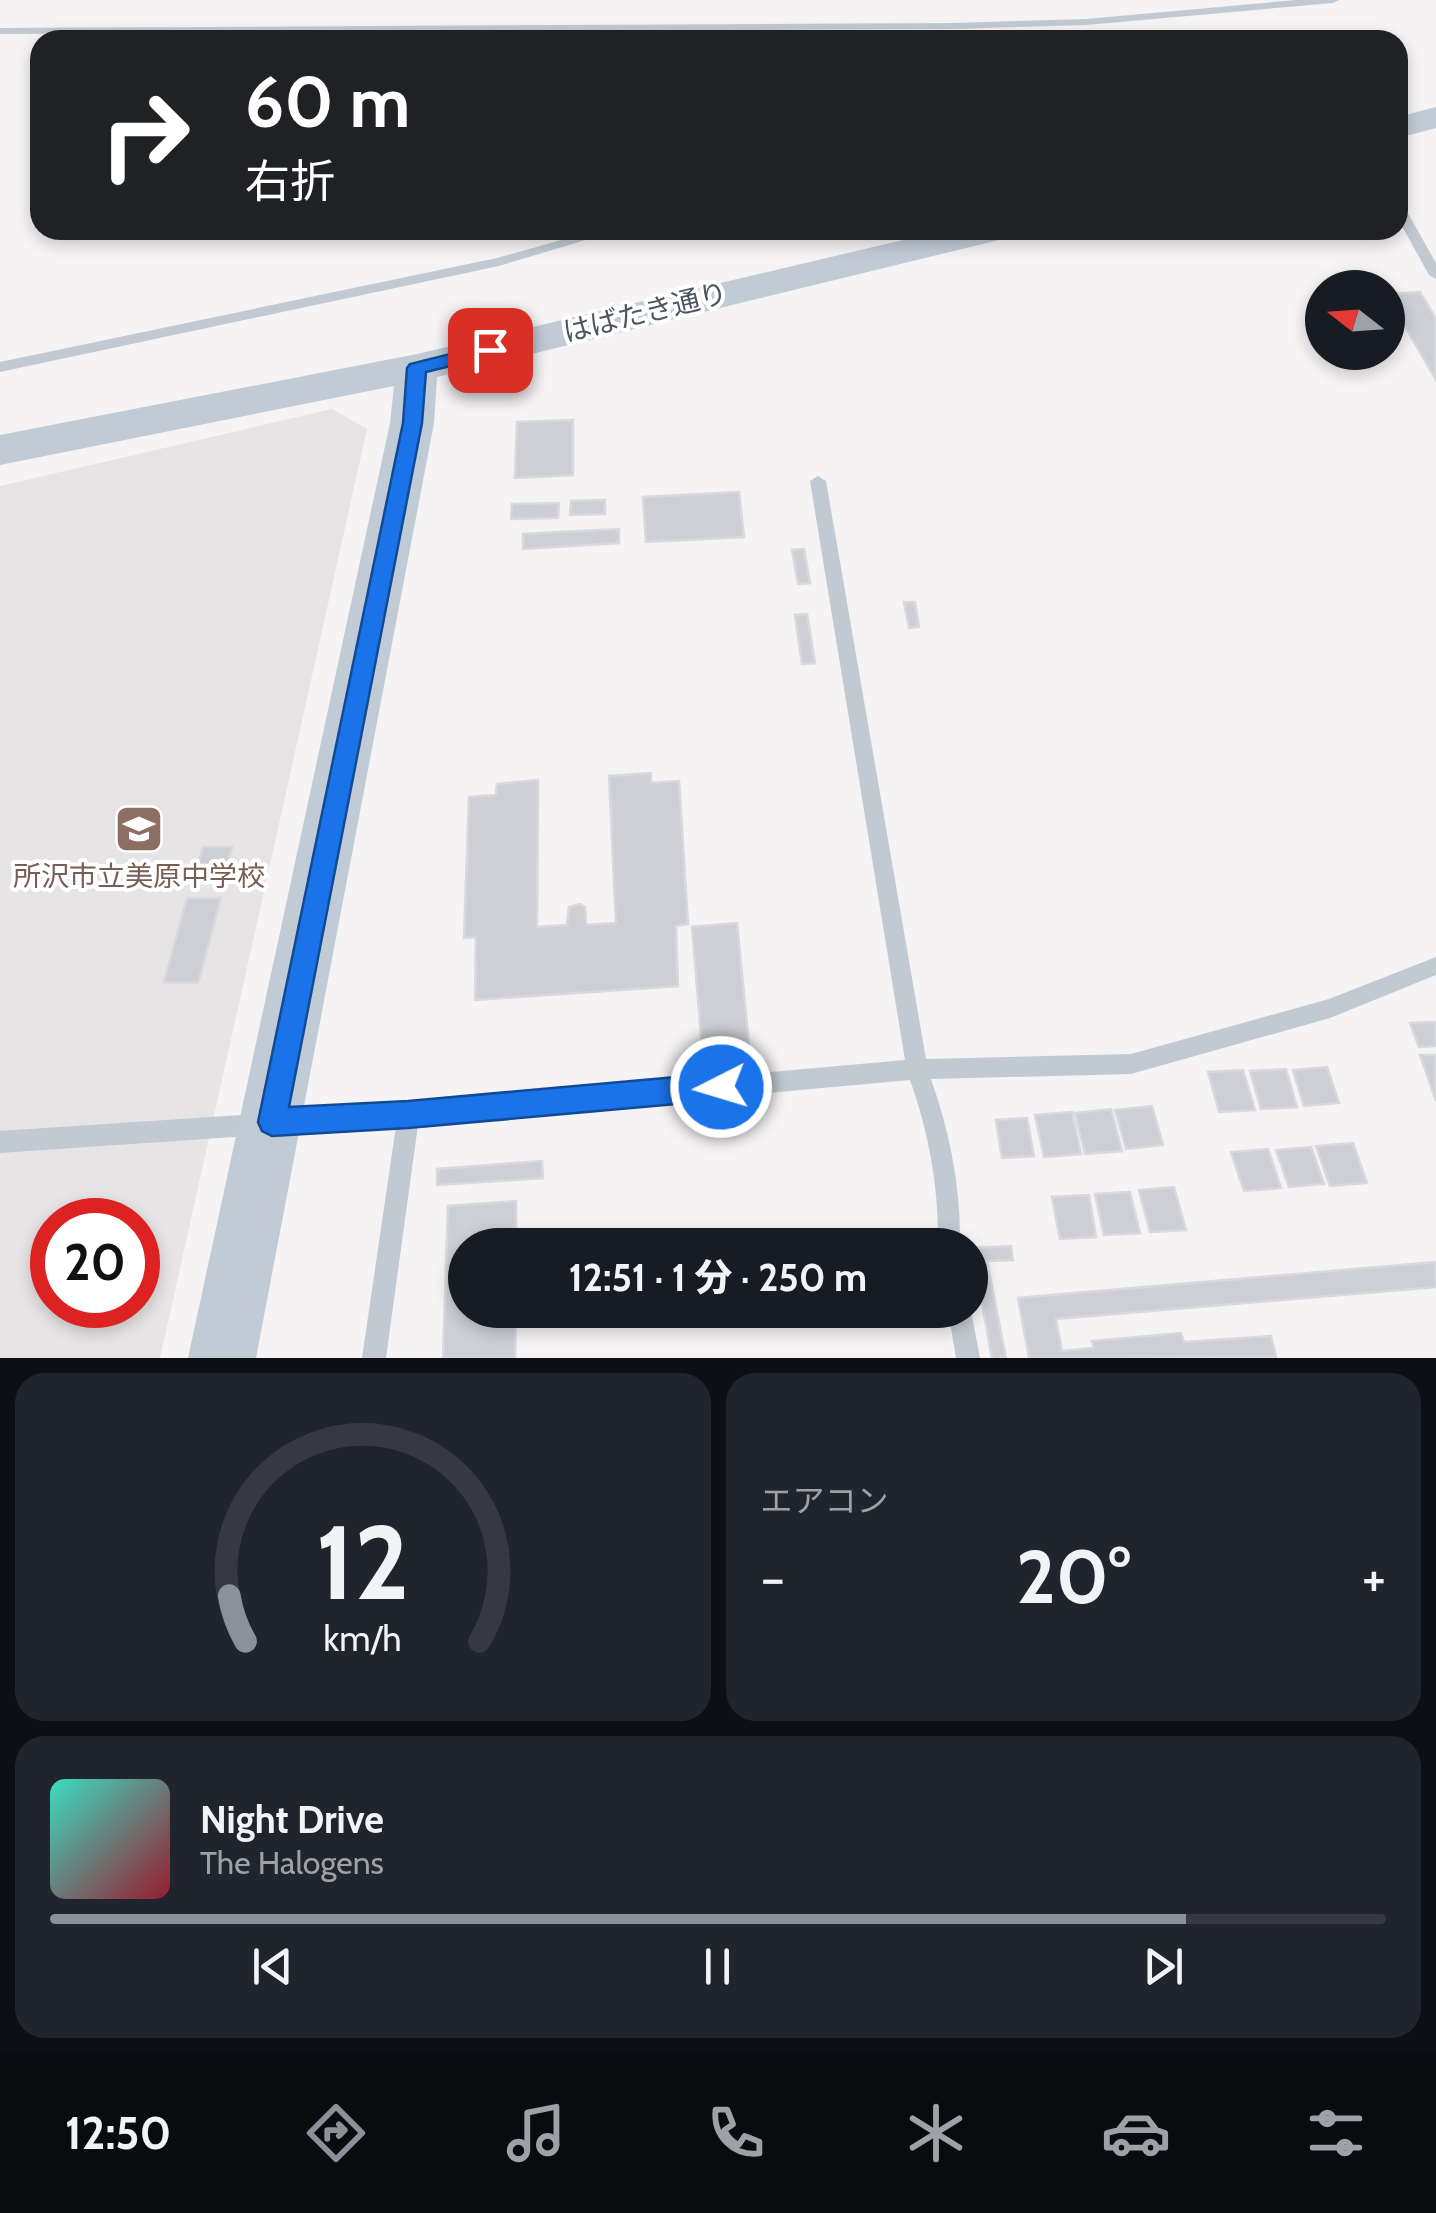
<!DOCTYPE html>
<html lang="ja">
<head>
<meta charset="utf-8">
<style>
	:root { --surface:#171b24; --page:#20242c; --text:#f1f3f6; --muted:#9ea1a6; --line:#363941; --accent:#8c9099 }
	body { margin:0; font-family:Cabin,"Noto Sans JP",sans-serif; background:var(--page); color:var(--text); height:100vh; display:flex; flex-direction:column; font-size:38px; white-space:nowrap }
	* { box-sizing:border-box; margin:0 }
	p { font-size:32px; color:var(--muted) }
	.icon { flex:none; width:55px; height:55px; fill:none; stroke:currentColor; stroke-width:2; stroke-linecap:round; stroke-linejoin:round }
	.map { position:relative; height:1358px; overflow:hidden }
	.panel { display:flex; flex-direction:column; gap:15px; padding:15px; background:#0d0f14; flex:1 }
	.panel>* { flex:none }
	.guide { position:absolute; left:30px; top:30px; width:1378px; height:210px; border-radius:30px; box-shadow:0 5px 15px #0003; background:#202124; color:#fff; overflow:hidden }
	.needle { width:65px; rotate:287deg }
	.tools { position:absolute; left:1305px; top:270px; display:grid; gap:20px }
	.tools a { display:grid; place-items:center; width:100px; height:100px; border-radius:50%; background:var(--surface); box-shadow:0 5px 15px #0003; font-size:50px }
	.speed { position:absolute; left:30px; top:1198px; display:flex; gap:20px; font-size:50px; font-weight:700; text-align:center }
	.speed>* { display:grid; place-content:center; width:130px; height:130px; border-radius:50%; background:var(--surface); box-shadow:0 5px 15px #0003; line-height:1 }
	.speed .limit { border:15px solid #d22; background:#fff; color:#111 }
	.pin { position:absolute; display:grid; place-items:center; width:85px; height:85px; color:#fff; margin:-42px; border-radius:20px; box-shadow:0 5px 15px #0006 }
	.me { position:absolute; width:110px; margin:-55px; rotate:265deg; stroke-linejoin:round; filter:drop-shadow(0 0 8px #0008) }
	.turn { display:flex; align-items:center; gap:35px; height:210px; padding:0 50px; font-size:45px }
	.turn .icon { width:130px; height:130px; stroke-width:2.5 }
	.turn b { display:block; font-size:70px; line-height:85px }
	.big { font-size:75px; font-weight:800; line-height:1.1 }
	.panel .tile { flex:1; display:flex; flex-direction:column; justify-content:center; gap:15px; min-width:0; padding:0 35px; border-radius:30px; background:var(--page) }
	.panel .dial { align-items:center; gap:0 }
	.dial svg { height:260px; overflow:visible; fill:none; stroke:var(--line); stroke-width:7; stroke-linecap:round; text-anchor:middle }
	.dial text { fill:var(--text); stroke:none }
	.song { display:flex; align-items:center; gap:30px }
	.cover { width:120px; height:120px; border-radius:15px; background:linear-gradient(135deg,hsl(170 70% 55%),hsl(350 70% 35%)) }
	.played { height:10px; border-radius:5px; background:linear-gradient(90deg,var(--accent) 85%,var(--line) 85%) }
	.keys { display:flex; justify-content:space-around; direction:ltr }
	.heat { display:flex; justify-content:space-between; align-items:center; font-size:55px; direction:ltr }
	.panel .tiles { flex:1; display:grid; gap:15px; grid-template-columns:1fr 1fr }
	.tile:last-child { grid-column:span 2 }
	.trip { position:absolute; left:448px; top:1228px; width:540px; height:100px; border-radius:50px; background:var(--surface); box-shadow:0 5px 15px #0003; font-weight:800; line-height:100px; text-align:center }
	.menu { display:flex; height:160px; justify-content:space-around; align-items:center; background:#090b0e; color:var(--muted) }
	.menu .icon { width:70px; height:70px }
	.menu .selected { color:var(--accent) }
	.menu b { font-size:45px; color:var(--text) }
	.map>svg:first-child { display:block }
	.education { fill:#e6e4e5; fill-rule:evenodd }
	.building { fill:#cdcfd5; stroke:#d7d9de; stroke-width:2.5 }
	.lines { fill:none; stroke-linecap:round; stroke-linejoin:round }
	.lane { fill:#c1cad2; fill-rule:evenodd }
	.secondary { fill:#c1cbd6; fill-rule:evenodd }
	.route { fill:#1a73e8; stroke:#114b97; stroke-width:2.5 }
	.labels { text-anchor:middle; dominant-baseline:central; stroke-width:8; stroke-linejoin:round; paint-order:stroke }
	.street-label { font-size:28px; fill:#4a5661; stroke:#fff }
	.education-label { font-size:28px; fill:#785e54; stroke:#fff }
</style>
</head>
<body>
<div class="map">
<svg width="1436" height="1358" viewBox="0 0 1436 1358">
	<rect width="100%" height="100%" fill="#f5f3f3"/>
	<path class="education" d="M332,409L367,429L160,1358H0V486ZM52,1220H138V1305H52Z"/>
	<path class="building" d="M1420,292L1436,319V380L1388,297V294Z
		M573,420V475L515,478L517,422Z
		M739,492L744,537L646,542L643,497Z
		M605,500V514L570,515L571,501Z
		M559,503L558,518L511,519L512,504Z
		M619,529V543L523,549V534Z
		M804,549L810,583L798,584L792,550Z
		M904,602H915L919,627L909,628Z
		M807,614L815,663L802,664L795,615Z
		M651,773V783L679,781L688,924L676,926L678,986L475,1000L476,937L464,938L469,797L496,795L497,784L538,780L537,927L567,925L569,907L580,904L585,907L586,925L616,923L609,776Z
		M203,847H232L224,880L194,879Z
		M187,898H221L198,983L164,982Z
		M737,923L749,1045L702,1048L692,927Z
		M1436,1022V1046L1419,1047L1410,1023Z
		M1420,1055H1436V1101Z
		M1327,1067L1339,1103L1304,1106L1293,1070Z
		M1286,1069L1297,1107L1261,1109L1250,1071Z
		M1243,1070L1255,1110L1219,1112L1208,1072Z
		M1152,1106L1163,1145L1126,1149L1115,1110Z
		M1111,1109L1122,1151L1085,1154L1075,1113Z
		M1072,1112L1081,1154L1044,1157L1035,1115Z
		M1027,1118L1034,1156L1002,1158L996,1120Z
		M1353,1143L1367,1183L1330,1186L1316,1146Z
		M1311,1147L1324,1184L1289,1187L1276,1150Z
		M1268,1149L1281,1188L1244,1191L1231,1152Z
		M542,1161L543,1178L437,1185V1169Z
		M1174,1187L1186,1230L1150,1232L1139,1190Z
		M1130,1192L1140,1233L1104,1235L1095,1194Z
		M1089,1195L1096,1237L1060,1239L1052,1197Z
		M516,1201V1245H465V1310H516L515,1358H443L448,1206Z
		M1011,1246L1013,1260L987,1261L1006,1358H992L972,1248Z
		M1436,1262V1287L1056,1319L1062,1351L1094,1348L1092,1341L1181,1333L1184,1342L1271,1336L1276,1357L1029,1358L1018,1298Z"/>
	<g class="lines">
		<path class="lane" d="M1296,0H1339L1333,3L1086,25L954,29L0,34V28L954,23L1086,19Z
			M1398,204L1405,208L1436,263V279L1429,275L1398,219Z
			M597,230H619L499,266L0,372V362L497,258Z
			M818,476L826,481L926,1059L1131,1054L1329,999L1436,957V975L1330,1018L1131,1074L931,1079C950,1133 961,1188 960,1245H938C939,1188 929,1133 910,1080L418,1125L386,1358H362L396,1126L0,1153V1131L408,1104L905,1060L810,481Z
			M970,1306L980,1358H956L948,1310H970Z"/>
		<path class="secondary" d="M1436,107V128L1398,138V117Z
			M946,230H1013L1007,238L437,377L434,423L256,1358H188L390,423L394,386L0,465V435L417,354Z"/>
	</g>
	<path class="route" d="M490,344L499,350L496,355L426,372L422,423L289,1107L408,1101L721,1073L731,1077L735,1087L731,1096L721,1100L408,1128L272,1136L262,1131L258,1122L403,423L407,368L410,364Z"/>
	<defs>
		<g id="school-square" transform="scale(2.5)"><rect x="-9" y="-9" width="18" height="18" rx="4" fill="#8d6e63" stroke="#fff"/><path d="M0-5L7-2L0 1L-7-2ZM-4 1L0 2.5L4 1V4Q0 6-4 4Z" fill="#fff"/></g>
	</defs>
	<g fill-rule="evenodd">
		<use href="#school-square" x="139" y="829"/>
	</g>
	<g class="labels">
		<g class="street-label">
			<text transform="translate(645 312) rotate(-14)">はばたき通り</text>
		</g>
		<g class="education-label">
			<text x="139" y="876">所沢市立美原中学校</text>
		</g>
	</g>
</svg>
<div class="tools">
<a><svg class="needle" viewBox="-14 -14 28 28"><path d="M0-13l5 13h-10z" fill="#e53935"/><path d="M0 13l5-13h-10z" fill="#9ea1a6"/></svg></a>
</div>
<div class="speed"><div class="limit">20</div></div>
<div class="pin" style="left:490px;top:350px;background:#d93025"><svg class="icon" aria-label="arrive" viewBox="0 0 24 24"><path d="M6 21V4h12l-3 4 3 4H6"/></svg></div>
<svg class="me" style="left:721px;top:1087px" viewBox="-20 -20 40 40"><circle r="17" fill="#1a73e8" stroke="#fff" stroke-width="3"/><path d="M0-11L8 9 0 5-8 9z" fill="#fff"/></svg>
<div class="trip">12:51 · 1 分 · 250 m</div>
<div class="guide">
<div class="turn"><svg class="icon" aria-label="right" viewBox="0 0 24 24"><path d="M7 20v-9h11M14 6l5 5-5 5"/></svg><div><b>60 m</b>右折</div></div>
</div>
</div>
<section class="panel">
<div class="tiles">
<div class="tile dial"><svg viewBox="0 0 100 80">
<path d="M14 69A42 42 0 1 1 86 69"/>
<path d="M14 69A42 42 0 0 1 9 55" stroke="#8c9099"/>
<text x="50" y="56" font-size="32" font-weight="700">12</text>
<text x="50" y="72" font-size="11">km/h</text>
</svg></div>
<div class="tile"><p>エアコン</p>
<div class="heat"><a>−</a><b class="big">20°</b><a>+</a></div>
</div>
<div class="tile">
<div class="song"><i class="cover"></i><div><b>Night Drive</b><p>The Halogens</p></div></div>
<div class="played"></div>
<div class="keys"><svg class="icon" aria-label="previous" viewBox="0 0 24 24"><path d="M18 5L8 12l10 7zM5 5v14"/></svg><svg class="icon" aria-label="pause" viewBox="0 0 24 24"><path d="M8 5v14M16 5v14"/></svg><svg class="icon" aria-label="next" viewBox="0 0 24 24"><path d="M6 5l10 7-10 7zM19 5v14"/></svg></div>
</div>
</div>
</section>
<nav class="menu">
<b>12:50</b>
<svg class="icon selected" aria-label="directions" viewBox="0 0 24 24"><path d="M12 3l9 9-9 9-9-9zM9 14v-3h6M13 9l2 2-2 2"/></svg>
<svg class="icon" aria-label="music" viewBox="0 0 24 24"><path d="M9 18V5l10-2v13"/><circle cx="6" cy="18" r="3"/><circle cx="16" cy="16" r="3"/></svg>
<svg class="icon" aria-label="phone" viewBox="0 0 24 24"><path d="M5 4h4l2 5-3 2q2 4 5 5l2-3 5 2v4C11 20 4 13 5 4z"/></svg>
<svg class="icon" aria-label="climate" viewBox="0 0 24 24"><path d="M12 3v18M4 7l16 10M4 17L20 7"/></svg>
<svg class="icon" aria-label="car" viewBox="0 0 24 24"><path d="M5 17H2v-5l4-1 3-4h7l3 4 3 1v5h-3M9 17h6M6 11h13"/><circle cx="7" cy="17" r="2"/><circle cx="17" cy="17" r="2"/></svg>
<svg class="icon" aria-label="filters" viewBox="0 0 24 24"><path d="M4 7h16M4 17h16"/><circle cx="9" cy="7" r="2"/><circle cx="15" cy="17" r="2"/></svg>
</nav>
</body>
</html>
